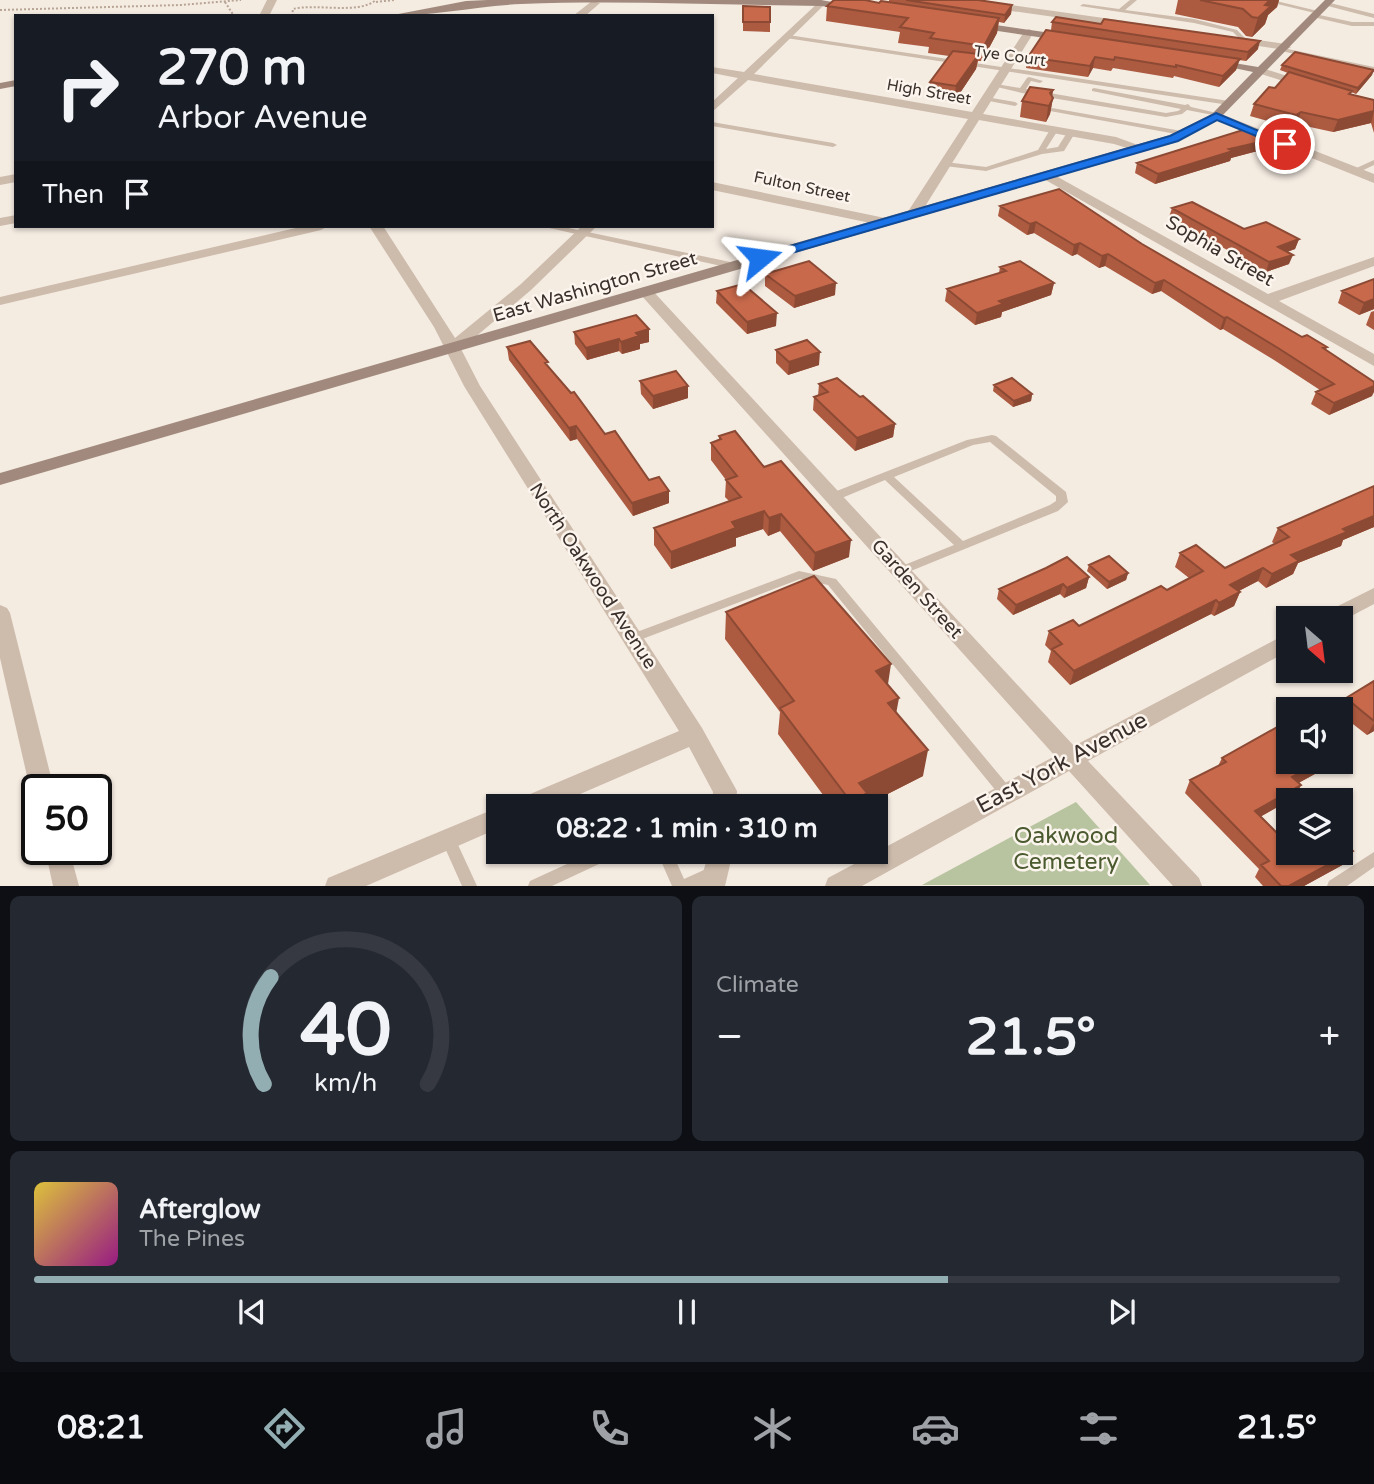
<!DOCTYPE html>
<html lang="en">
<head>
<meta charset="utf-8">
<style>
	:root { --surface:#171b24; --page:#242831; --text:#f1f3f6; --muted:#9ea1a6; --line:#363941; --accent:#92aeb2 }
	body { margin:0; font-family:"Varela Round",sans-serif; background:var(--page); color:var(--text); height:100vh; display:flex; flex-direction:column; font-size:26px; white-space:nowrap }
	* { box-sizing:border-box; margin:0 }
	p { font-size:23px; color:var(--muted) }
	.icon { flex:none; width:38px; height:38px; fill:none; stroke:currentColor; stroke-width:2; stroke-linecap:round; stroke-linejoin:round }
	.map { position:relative; height:886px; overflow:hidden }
	.sheet { display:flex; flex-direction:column; gap:10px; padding:10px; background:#0d0f14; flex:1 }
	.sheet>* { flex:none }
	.hud { position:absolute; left:14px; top:14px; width:700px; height:214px; border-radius:0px; box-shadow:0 2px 5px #0004; background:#171b24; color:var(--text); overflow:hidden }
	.needle { width:46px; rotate:152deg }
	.tools { position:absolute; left:1276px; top:606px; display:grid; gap:14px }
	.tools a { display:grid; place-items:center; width:77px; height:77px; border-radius:0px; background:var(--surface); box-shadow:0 2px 5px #0004; font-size:35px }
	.speed { position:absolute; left:21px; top:774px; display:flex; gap:14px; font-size:35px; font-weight:700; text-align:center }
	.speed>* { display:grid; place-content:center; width:91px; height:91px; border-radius:50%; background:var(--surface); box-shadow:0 2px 5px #0004; line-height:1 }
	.speed .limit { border:4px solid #111; border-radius:10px; background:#fff; color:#111 }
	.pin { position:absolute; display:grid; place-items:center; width:60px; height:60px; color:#fff; margin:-30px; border:4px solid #fff; border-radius:50%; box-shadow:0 2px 7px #0007 }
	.me { position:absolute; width:77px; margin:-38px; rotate:74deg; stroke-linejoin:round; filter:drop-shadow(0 0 5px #0008) }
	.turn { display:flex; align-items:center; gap:24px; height:147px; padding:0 28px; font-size:32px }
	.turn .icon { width:91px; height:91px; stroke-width:2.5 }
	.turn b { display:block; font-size:49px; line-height:60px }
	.then { display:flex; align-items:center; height:66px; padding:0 28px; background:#0003; gap:14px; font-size:26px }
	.big { font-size:52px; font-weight:700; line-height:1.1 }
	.sheet .widget { flex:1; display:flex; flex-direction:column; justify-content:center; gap:10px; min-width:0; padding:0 24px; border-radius:10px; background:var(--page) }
	.sheet .dial { align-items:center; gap:0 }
	.dial svg { height:182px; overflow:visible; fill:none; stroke:var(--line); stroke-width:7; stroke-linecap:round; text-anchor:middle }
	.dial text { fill:var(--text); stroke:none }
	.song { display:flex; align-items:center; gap:21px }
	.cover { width:84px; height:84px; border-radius:10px; background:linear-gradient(135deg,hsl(50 70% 55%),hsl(310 70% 35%)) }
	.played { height:7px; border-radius:4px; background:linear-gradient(90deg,var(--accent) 70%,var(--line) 70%) }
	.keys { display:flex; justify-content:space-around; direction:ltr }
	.heat { display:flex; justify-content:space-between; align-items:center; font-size:38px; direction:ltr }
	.sheet .tiles { flex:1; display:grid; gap:10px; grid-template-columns:1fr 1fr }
	.widget:last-child { grid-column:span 2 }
	.trip { position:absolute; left:486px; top:794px; width:402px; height:70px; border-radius:0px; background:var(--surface); box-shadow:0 2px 5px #0004; font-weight:700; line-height:70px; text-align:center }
	.dock { display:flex; height:112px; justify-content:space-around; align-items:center; background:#090b0e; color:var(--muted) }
	.dock .icon { width:49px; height:49px }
	.dock .active { color:var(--accent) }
	.dock b { font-size:32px; color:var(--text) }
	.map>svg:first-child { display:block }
	.green { fill:#b8c4a0 }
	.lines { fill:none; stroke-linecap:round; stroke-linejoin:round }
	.path { stroke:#b9a596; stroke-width:2; stroke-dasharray:2 2; stroke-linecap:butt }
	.lane { fill:#cdbbac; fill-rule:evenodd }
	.street { fill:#cdbbac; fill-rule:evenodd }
	.secondary { fill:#a18a7d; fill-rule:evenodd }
	.wall { fill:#ac5a40 }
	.shaded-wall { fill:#8c4a34 }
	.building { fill:#c8694b; stroke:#8c4a34; stroke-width:2 }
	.route { fill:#1a73e8; stroke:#114b97; stroke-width:2 }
	.labels { text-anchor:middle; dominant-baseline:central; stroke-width:5; stroke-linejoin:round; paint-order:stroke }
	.far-street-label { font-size:16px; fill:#3b302b; stroke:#fbf5ee }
	.street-label { font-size:19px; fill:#3b302b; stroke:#fbf5ee }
	.near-street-label { font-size:23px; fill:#3b302b; stroke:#fbf5ee }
	.near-park-label { font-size:23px; fill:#4a5a2e; stroke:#fbf5ee }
</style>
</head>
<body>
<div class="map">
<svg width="1374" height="886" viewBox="0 0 1374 886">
	<rect width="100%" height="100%" fill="#f4ebe1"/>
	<path class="green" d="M1076,802L1150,885H922Z"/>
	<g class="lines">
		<path class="path" d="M225,2L234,16
			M376,2L394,0
			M0,10L181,5L241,0
			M292,16L293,9C316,3 358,15 376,0"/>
		<path class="lane" d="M1130,0H1137L1125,10L1194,19L1237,30L1248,41L1243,42L1233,32L1194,23L1080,6L1083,4L1119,9Z
			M1261,0H1272L1322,12L1319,14Z
			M1326,2L1374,14V18L1324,5V3Z
			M1315,14L1352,22H1374V26H1352L1313,17V15Z
			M788,35L1229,101L1232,103L1229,105L786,38L785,37Z
			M1283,48L1374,67V71L1281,51L1280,50Z
			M1029,77L1043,81L1040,83L1031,81L1026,89L1166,113L1178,111L1181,109L1092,91V89L1094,88L1185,105L1188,104L1191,107L1221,114L1218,116L1187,110L1182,114L1166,117L1022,93L993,86L996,84L1020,88L1027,78Z
			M986,97L1015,102L1018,104L1015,106L984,100L983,99Z
			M1052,108L1187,132L1191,134L1187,136L1050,111V109Z
			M712,122L833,143L837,145L833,147L712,126Z
			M1051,128L1058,130L1046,149L1058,147L1068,131L1075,133L1064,151L1042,154L986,171L945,166L941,164L945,162L986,167L1038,150Z
			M1374,160V165L1357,173L1350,171Z
			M545,226H559L735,263L739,266L735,269L549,228Z
			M992,435L996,436L1066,492L1068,502L1058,511L901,575L897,574L895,571L897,568L954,545L885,480L837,500L833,501L827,497L829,494L967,440ZM990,442L1056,496V501L1050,505L963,541L894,477L973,445Z
			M799,571L836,579L1011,789L1013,793L1011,797L1006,799L1001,797L828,585L800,579L637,641L633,643L629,641L627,638L629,635Z
			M448,832L453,834L477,886H462L441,839L443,834Z
			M593,852H616L614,857L552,886H528L530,881Z
			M657,852H672L684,879L715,865L720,867L723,872L720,877L702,886H672Z
			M1374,852V867L1347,886H1327L1329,881Z"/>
		<path class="street" d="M267,0H277L269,16H259Z
			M821,0L826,3L824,5L754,74L972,112L1024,32L1029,29L1034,32L983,114L1116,137L1146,148L1140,152L1114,144L979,120L919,216H909L907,213L968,119L748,80L712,112V102L738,78L712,73V67L744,72Z
			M950,0H976L1125,21L1130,24L1125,27L955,3Z
			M592,1L600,3L585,16H573Z
			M1236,37L1286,44L1291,47L1286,50L1232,42L1231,40Z
			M1262,68L1309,83L1311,85L1305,88L1258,73L1257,71Z
			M1216,112L1374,174V183L1212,118L1210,116Z
			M1047,171L1268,294L1374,257V266L1279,301L1374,354V366L1042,178L1041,175Z
			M16,174V182L0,185V177Z
			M712,182L885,218L892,222L885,226L712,190Z
			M16,215V223L0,226V218Z
			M304,226H328L321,230L0,305V297Z
			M369,226H383L455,338L521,284L582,226H597L531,290L461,349L480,386L702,728L737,791L736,807H712L713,792L689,747L550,807H512L516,800L679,731L464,386L434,327Z
			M646,288L651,289L1074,746L1288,633V651L1088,761L1199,878L1202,886H1173L1069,771L862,886H825L828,878L1055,756L641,295L639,292L641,289Z
			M1374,588V604L1340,622V618H1321L1324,613Z
			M0,605L7,608L10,613L54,789H37V797L30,789L0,658Z
			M499,807V828L366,886H325L328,878Z
			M45,849H69L79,886H53Z
			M709,852H733L725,886H699Z"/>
		<path class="secondary" d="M487,0H821L859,7L854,10L821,6C721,5 621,0 521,4C477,6 433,16 388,16L466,1Z
			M1325,0H1335L1220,118L1178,141L0,485V473L1170,135L1212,114L1253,72L1210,63V59L1258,67Z
			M975,22L1065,35L1070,38L1065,41L971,27L970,25Z
			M16,80V86L0,89V83Z"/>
	</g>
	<path class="wall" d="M834,0H870V1L879,3L889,2V0H978L1012,5L1011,14L1004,23L999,22L997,33L982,61H978L976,69L954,102L928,97L930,82L949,56L928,53L929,47L898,43L900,32L826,21L827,6Z
		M1178,0H1279L1277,7L1268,15L1265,24L1252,37L1246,36L1238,27L1175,14Z
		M743,6L770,22V32L743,31Z
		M1052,22L1258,49L1246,61L1239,60L1236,70L1219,87L1174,76L1173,78L1113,68L1111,71L1093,68L1088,77L1026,68L1028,57L1051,30Z
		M1282,65L1372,75L1356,94L1351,92L1350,94L1374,100V133L1371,123L1333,132L1296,124L1292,128L1250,116L1254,104L1275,88L1288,73L1280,70Z
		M1053,90L1052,96L1053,98L1050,114L1046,122L1020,117L1022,101Z
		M1269,140L1265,149L1231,158L1230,161L1155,184L1135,173L1137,163Z
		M1000,206L1142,244L1302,337L1327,347L1326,350L1372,396L1329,415L1311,404L1316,392L1320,390L1274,360L1223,329L1220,330L1161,291L1152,294L1105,266L1099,268L1077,254L1072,256L1034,233L1027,235L998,216Z
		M1172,208L1244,229L1299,239L1295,249L1287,252L1289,264L1266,272L1169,217Z
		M1000,267L1054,283L1051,295L1002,312L1001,317L975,325L945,301L947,289L999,273Z
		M765,274L835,295L794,308L765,286Z
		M1374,279V309L1359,315L1338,303L1342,291Z
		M717,291L776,326L747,334L716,303Z
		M1374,311V330L1366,325L1371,312Z
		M649,329V342L640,344V349L622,354L619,351L587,360L575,344L574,332Z
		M507,347L548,366L605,434L649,480L669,491V503L633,516L577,439L570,441L509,360Z
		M776,350L819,365L788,375L776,363Z
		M640,381L688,386V398L653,409L641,394Z
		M819,384L895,424L893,437L855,451L813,410L814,397L818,396Z
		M994,385L1032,394L1031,401L1013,407L993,391Z
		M719,436L764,467L849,557L813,571L780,531L768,536L763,529L736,538V546L671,569L654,545V528L729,501L725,497L726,480L711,460V443L719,440Z
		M1374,486V527L1343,540L1341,546L1298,563L1293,574L1266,588L1258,581L1239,591L1240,592L1234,606L1214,616L1211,614L1070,685L1048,662L1051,651L1045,645L1049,631L1079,626L1167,590L1189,578L1175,567L1180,553L1225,568L1275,544L1272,542L1278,528Z
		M1089,565L1128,573L1126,580L1107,589L1087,571Z
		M1089,577L1086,588L1064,598L1060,594L1013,615L997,599L999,589Z
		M726,612L888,685L896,712L923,776L866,805L865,807H832L778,734L780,712L725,639Z
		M1374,681V731L1367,735L1340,714V709L1346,698Z
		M1222,758L1333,764L1298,783L1301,785L1294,798L1288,800V801L1260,817L1288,852L1346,863L1304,886H1263L1255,877L1259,869L1185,793L1190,780L1218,766Z"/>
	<path class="shaded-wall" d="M1270,0H1279L1277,7L1268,15L1265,24L1252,37L1258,18L1265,5Z
		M1012,5L1011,14L1004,23L1005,15Z
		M999,18L997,33L982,61L984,46Z
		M1260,41L1258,49L1246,61L1248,52Z
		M979,54L976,69L954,102L956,86Z
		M1095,57L1093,68L1088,77L1090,66Z
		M1240,59L1236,70L1219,87L1223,76Z
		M1374,70L1372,75L1356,94L1358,88Z
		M1053,90L1051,102L1053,98L1050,114L1046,122L1050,93Z
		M1374,111L1371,123L1333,132L1338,120Z
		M1301,112L1296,124L1292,128L1296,115Z
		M1269,140L1265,149L1231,158L1230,161L1155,184L1158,174L1229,149Z
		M1036,222L1034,233L1027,235L1030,224Z
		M1299,239L1295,249L1275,256L1278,247Z
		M1080,243L1077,254L1072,256L1074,245Z
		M1108,254L1105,266L1099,268L1102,256Z
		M1293,255L1289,264L1266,272L1269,262Z
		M1164,280L1161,291L1152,294L1155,283Z
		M836,283L835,295L794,308L795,296Z
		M1054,283L1051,295L1002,312L1001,317L975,325L977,313L999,301Z
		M1374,299V309L1359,315L1364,303Z
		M777,313L776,326L747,334V322Z
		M1227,317L1223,329L1220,330L1224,318Z
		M649,329V342L640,344V349L622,354L621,342L636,333Z
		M619,339V351L587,360L586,348Z
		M820,352L819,365L788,375L789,362Z
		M688,386V398L653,409V396Z
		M1374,386V392L1372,396L1329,415L1334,403Z
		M1032,394L1031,401L1013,407L1014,401Z
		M895,424L893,437L855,451L857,438Z
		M576,426L577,439L570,441L569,428Z
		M669,491V503L633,516L632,503Z
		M764,511L763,529L736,538V546L671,569V552L732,522Z
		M781,514L780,531L768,536L769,518Z
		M1374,516V527L1343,540L1341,546L1298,563L1293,574L1266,588L1272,574L1291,555L1343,529Z
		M851,540L849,557L813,571L815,553Z
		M1263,568L1258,581L1225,598L1230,585Z
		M1128,573L1126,580L1107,589L1109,582Z
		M1089,577L1086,588L1064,598L1067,588Z
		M1063,584L1060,594L1013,615L1016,605Z
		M1240,592L1234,606L1214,616L1219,603Z
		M1216,600L1211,614L1070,685L1074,671Z
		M891,664L887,691L876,671Z
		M899,698L894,725L888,703Z
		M1374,723V731L1367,735Z
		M928,750L923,776L866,805L865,807H851V802L859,783Z
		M1322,761H1334L1333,764L1286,790L1292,777Z
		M1301,785L1294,798L1288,800V801L1249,823L1255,811Z
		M1353,851L1346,863L1304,886H1289Z"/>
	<path class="building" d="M834,0H865L879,3L881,1L999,18L984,46L930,38L934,33L900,27L908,18L827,6Z
		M906,0H978L1012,5L1005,15Z
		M1200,0H1270L1265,5L1271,6L1258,18L1252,17L1243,9Z
		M743,6L770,7V22H743Z
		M1056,17L1101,24L1104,19L1260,41L1248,52L1052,22Z
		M1046,30L1240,59L1223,76L1176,65V67L1115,57L1114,60L1095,57L1090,66L1028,57Z
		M953,51L979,54L956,86L930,82Z
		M1295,52L1374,70L1358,88L1282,65Z
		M1289,72L1352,91L1349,94L1374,100V111L1338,120L1301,112L1296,115L1254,104L1269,87L1275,88Z
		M1030,87L1053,90L1050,93L1053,98L1049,106L1022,101Z
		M1246,129L1269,140L1229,149L1233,151L1158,174L1137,163Z
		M1059,189L1142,244L1302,337L1307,335L1327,347L1323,348L1374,382V386L1334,403L1316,392L1334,384L1278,348L1227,317L1224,318L1164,280L1155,283L1108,254L1102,256L1080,243L1074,245L1036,222L1030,224L1000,206Z
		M1192,202L1244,229L1266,222L1299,239L1278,247L1293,255L1269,262L1172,208Z
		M809,261L836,283L795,296L765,274Z
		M1020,261L1054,283L999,301L1003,304L977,313L947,289L1006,271L1000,267Z
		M1374,279V299L1364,303L1342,291Z
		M743,284L777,313L747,322L717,291Z
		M636,315L649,329L636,333L639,336L621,342L619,339L586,348L574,332Z
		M807,340L820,352L789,362L776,350Z
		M530,341L548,362L545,363L571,393L574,392L605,434L615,431L649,480L659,477L669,491L632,503L576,426L569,428L507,347Z
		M676,371L688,386L653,396L640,381Z
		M837,378L860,397L863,396L895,424L857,438L814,397L828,392L819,384Z
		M1012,378L1032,394L1014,401L994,385Z
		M735,431L764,467L781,461L851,540L815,553L781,514L769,518L764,511L732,522L736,528L671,552L654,528L741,497L726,480L737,476L711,443L721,439L719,436Z
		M1374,486V516L1343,529L1347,532L1291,555L1299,561L1272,574L1263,568L1230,585L1240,592L1219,603L1216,600L1074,671L1052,649L1062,644L1049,631L1073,620L1079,626L1161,586L1167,590L1203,571L1180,553L1196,545L1225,568L1289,537L1278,528Z
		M1109,556L1128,573L1109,582L1089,565Z
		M1067,557L1089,577L1067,588L1063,584L1016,605L999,589L1046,568Z
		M814,576L891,664L876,671L899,698L888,703L928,750L859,783L867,793L851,802L780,708L794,701L726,612Z
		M1374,681V721L1346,698Z
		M1288,721V761H1322L1292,777L1301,785L1255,811L1288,844V852H1340V839L1353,851L1289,886H1281L1261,865L1269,861L1190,780L1226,762L1222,758Z"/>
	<path class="route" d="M1216,113L1290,144L1281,146L1217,120L1178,141L764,261H755L753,258L755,256L1170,136Z"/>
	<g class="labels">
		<g class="far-street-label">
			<text transform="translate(1010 56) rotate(8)">Tye Court</text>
			<text transform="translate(929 92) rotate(10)">High Street</text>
			<text transform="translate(802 187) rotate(12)">Fulton Street</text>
		</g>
		<g class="street-label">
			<text transform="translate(1220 251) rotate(30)">Sophia Street</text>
			<text transform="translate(595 287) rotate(-16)">East Washington Street</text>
			<text transform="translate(593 576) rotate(57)">North Oakwood Avenue</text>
			<text transform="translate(917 589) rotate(48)">Garden Street</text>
		</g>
		<g class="near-street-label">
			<text transform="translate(1062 763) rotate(-28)">East York Avenue</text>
		</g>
		<g class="near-park-label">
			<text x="1066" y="836">Oakwood<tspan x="1066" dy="26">Cemetery</tspan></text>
		</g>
	</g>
</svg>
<div class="tools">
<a><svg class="needle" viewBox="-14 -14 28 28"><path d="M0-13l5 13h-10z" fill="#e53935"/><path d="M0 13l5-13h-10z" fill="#9ea1a6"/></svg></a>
<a><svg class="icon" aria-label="sound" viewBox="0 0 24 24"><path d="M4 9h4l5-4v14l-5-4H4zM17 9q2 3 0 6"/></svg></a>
<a><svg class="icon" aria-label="layers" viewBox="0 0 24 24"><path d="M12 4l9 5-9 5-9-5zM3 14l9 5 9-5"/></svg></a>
</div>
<div class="speed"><div class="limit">50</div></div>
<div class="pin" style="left:1285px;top:144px;background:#d93025"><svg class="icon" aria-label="arrive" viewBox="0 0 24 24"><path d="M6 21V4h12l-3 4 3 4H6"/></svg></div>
<svg class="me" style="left:760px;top:258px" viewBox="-20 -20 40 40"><path d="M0-17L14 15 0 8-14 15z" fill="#1a73e8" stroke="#fff" stroke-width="4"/></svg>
<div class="trip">08:22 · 1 min · 310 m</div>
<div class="hud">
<div class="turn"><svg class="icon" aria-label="right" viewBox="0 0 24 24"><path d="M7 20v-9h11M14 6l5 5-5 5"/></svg><div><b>270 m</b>Arbor Avenue</div></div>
<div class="then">Then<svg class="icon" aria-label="arrive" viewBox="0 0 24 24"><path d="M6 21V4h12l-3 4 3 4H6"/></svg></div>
</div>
</div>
<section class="sheet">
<div class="tiles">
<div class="widget dial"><svg viewBox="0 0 100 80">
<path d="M14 69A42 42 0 1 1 86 69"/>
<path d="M14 69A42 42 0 0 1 17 22" stroke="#92aeb2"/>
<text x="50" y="56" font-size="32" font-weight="700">40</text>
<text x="50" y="72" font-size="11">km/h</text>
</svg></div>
<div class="widget"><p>Climate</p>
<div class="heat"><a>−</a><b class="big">21.5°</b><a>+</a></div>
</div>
<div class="widget">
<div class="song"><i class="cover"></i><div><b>Afterglow</b><p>The Pines</p></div></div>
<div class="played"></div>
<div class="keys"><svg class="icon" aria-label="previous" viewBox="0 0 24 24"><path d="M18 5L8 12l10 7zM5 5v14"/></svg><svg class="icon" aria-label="pause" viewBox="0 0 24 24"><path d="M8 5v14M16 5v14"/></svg><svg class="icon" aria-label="next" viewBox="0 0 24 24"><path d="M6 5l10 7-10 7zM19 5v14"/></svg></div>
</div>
</div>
</section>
<nav class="dock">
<b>08:21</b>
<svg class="icon active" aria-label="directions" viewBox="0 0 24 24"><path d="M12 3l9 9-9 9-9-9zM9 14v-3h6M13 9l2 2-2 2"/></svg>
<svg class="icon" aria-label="music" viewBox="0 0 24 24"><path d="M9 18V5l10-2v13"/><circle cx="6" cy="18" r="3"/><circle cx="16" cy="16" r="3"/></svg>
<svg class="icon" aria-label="phone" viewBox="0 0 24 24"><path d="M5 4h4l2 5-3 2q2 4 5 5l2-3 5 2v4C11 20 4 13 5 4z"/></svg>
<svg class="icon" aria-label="climate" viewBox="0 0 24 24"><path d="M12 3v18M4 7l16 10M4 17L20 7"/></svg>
<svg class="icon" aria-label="car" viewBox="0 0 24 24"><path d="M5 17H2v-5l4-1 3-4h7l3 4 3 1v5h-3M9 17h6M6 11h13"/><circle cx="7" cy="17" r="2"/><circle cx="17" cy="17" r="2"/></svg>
<svg class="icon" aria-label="filters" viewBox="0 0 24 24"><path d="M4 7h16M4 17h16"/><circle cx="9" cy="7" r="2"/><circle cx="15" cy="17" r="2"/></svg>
<b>21.5°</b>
</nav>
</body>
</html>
